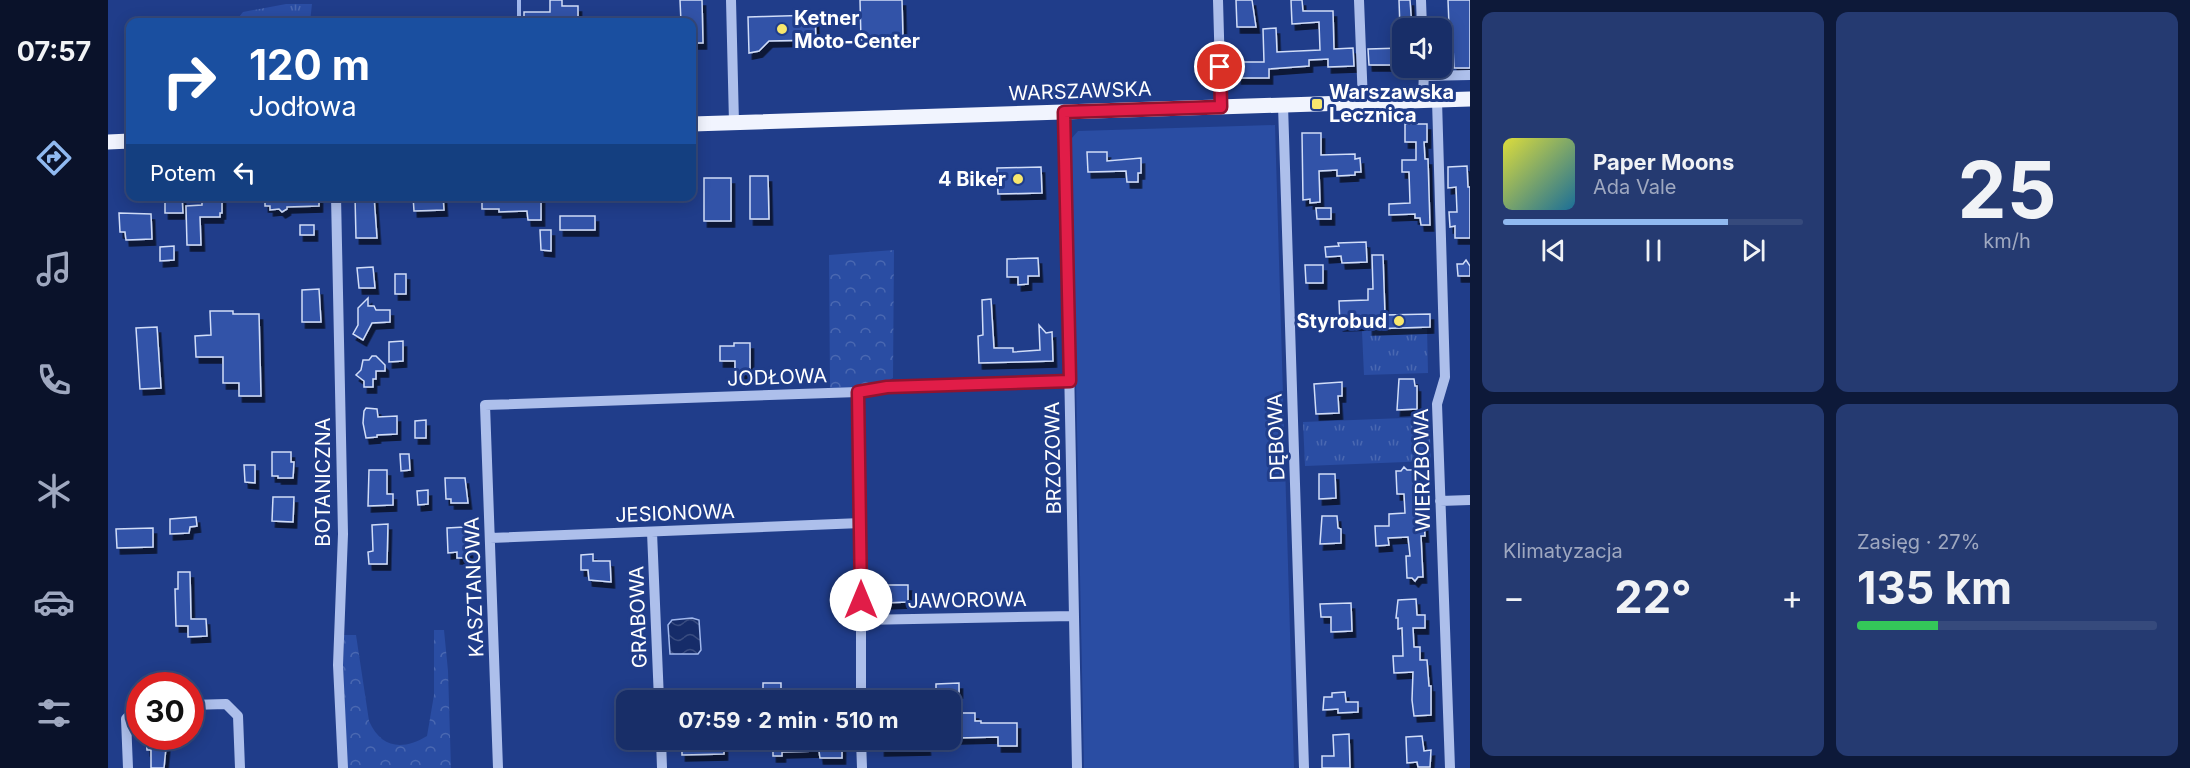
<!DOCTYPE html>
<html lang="pl">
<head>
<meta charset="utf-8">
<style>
	:root { --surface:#182e68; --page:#253a71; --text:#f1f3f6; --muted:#9fa8c0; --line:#364a7c; --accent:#90b9f0 }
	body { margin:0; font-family:Inter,sans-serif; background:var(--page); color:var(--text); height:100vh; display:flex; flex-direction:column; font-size:22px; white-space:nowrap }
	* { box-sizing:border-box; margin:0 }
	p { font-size:20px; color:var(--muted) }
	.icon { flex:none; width:33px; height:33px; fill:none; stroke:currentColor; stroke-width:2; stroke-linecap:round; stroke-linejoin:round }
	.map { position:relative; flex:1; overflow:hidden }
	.details { display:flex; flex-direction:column; gap:12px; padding:12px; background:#0d1939; width:720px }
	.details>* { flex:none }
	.guide { position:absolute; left:18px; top:18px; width:570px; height:183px; border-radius:12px; box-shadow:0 3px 15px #0003,0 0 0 2px var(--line); background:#1a4fa0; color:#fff; overflow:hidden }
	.buttons { position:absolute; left:1284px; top:18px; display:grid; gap:12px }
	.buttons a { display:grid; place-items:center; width:60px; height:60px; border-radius:12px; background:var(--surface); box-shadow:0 3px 15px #0003,0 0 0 2px var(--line); font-size:30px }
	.speed { position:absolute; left:18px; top:672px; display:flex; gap:12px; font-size:30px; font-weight:700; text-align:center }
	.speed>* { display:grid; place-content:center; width:78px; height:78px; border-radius:50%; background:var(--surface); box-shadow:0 3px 15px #0003,0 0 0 2px var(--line); line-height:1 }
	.speed .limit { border:9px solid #d22; background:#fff; color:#111 }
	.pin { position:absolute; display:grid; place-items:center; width:51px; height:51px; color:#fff; margin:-26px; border:3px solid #fff; border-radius:50%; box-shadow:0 2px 6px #0007 }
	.me { position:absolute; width:66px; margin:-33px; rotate:0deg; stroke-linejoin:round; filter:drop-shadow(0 0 4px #0008) }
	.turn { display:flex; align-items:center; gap:21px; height:126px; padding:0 24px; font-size:27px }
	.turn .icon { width:78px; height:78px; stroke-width:2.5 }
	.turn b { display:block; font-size:42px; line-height:51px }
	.then { display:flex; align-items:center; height:57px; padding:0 24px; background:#0003; gap:12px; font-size:22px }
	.big { font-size:45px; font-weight:700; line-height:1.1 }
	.details .card { flex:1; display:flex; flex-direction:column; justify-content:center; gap:9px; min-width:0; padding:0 21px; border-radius:12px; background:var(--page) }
	.details .dial { align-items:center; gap:0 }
	.dial b { font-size:78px; line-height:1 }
	.song { display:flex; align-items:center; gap:18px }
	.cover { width:72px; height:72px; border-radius:9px; background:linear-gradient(135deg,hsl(60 70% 55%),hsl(200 70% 35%)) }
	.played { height:6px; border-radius:3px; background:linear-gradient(90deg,var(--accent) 75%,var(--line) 75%) }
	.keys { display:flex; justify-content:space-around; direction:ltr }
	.heat { display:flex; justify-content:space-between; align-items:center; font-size:33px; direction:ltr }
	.charge { height:9px; border-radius:4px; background:linear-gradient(90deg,#34c759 27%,var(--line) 0) }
	.details .tiles { flex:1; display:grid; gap:12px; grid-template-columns:repeat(2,1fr) }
	.trip { position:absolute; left:508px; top:690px; width:345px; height:60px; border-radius:12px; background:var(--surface); box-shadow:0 3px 15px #0003,0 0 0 2px var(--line); font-weight:700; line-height:60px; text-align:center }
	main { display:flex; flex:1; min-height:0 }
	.tabs { display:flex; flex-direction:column; width:108px; justify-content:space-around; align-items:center; background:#0a122a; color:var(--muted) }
	.tabs .icon { width:42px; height:42px }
	.tabs .selected { color:var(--accent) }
	.tabs b { font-size:27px; color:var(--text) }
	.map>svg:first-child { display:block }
	.grass { fill:url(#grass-tufts) }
	.forest { fill:url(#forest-crowns) }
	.green { fill:#2a4da3 }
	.water { fill:url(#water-waves); stroke:#a0b7ec; stroke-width:1.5 }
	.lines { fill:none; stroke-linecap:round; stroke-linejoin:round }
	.stream { stroke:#a0b7ec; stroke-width:4 }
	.building { fill:#3052a8; stroke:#d1ddf8; stroke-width:1.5; filter:url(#shadow) }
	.minor { stroke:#adbfeb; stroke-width:10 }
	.major { stroke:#f1f4fe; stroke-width:15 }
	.route-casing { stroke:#92132f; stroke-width:15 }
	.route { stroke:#e11d48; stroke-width:10 }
	.poi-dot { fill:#f8e76d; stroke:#203d8a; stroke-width:2 }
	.labels { text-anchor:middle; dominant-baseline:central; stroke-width:6; stroke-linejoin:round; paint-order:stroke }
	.poi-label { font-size:20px; font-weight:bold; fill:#fff; stroke:#203d8a; text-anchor:start }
	.street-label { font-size:20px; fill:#fff; stroke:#203d8a }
</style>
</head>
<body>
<main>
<nav class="tabs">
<b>07:57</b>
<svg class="icon selected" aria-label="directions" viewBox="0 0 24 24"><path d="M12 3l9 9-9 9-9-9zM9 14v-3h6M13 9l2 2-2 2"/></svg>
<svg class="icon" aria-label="music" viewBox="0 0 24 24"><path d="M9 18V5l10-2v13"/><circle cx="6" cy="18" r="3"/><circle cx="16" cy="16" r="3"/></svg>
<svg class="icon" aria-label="phone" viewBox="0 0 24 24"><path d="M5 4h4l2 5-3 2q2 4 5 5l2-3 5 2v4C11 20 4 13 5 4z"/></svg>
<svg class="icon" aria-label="climate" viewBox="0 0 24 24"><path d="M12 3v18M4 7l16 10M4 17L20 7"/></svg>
<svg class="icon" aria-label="car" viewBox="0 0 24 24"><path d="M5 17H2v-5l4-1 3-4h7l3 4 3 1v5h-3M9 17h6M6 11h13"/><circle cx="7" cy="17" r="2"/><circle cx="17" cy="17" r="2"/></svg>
<svg class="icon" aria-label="filters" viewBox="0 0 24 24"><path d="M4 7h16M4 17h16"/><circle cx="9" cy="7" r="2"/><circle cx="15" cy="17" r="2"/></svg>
</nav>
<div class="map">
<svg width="1362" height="768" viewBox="0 0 1362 768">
	<defs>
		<pattern id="grass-tufts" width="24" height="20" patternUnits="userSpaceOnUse" patternTransform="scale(1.5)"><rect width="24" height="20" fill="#2a4da3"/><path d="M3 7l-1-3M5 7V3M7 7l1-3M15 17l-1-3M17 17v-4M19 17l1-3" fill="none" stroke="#4a68b1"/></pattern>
		<pattern id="forest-crowns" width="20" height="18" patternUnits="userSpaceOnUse" patternTransform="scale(1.5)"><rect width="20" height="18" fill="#2a4da3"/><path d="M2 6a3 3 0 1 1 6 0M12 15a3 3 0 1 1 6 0" fill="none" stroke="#4a68b1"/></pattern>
		<pattern id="water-waves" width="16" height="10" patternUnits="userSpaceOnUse" patternTransform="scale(1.5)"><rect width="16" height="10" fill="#162c69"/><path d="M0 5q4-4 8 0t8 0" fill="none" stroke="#394c80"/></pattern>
		<filter id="shadow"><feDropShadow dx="3.5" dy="6" stdDeviation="0" flood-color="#0009"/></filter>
	</defs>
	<rect width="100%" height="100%" fill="#203d8a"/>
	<path class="grass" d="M178,4H204L202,22H114L113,18L131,17L135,12Z
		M1319,327L1320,373L1256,375L1254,331H1261V329Z
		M1321,417L1323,461L1197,466L1195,422Z"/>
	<path class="forest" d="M786,250L785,378L764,389L722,388L721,255Z
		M326,630H336L340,671L343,768H239L235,665L236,635H248L261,721C273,748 294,751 319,736L326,695Z"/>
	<path class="green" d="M1167,125L1186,768H976L963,139L970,131Z"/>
	<path class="water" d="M584,618L591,620L593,650L590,654H562L560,625L564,620Z"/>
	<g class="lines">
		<path class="stream" d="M411,0V22"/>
	</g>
	<path class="building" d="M442,0H454V6H470V22H416V12H442Z
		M572,0H594L595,43H584V22H573Z
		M752,0H794L795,38L753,40Z
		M1128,0H1144L1148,27H1129Z
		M1183,0H1194L1195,11H1225L1226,49L1245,48L1246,66L1220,67V59L1201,60V66L1161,69V78H1130V62H1156L1155,29L1168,28L1169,52L1212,50L1211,22L1184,24Z
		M1291,0H1302L1304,28H1292Z
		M1340,0H1362V68H1346L1344,25H1341Z
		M707,15L708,40L661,41L651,51L641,53L640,17Z
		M1294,48V65H1261L1260,49Z
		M1297,124H1319V142H1316L1317,159H1320L1322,225H1313L1312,218H1307V214L1281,215V204L1302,203L1301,172H1294V160H1308V142H1297Z
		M1194,133H1213V155L1247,154V159L1252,158L1253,172H1247V175L1229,176V170L1211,171L1212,202L1202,203V199L1195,200Z
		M979,152H999V161L1033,158V173H1030V182H1019L1018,171L980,172Z
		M1359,166L1360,187H1362V238H1347V226L1342,227L1341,212H1349L1348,187L1340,188V167Z
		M933,167L934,193L890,194L889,168Z
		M642,176H660L661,219H642Z
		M596,178H623V221H596Z
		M57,196H74L75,213H57Z
		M94,196H114V213H112V217H92L93,245H79L78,206L94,205Z
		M157,196H211V206L179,207V209L174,212L171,209L162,210V206H157Z
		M247,196H266L269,238H248Z
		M305,196H335L336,210L306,211Z
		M433,196V220H420L419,211L391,212V209H374V197Z
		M1208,208H1223V219H1209Z
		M11,213L43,214L44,239L18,240L17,232H12Z
		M452,216H487V230H452Z
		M192,225H206V235H192Z
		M432,230H443V251L433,250Z
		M1258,242L1259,262L1234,263L1233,256L1218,257L1217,247L1231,246L1230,243Z
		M66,246V260L52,261V247Z
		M1264,255H1275L1277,315L1322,314V327L1261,329V324L1232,325L1231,301L1260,300V289H1265Z
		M930,258L931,276H920V284L910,285V277H899V259Z
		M1358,260L1362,266V276H1350L1349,264H1355Z
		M1197,265H1215V283H1198Z
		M265,267L267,288H251L249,268Z
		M287,274H298V294H287Z
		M211,289L213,322H194V290Z
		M260,298V306H266L268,310H282V322L264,323L255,340L245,334L250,325V308Z
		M883,299L886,348H905V352L932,350L931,325L938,333L944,332L945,361L871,363L870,336L875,335L874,300Z
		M102,311H125V314H151L153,396H131V383H115V357H88L87,336L103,335Z
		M49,327L53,388L32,389L28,328Z
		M295,341V361L281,362V342Z
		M626,343H642V372L627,373V361H612V346H626Z
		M264,356H268L277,365V371H268V379H265V387H256V381L248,375L253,370L255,360H261Z
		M1291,379H1306L1307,386H1309V409L1289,410Z
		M1234,382V396H1230L1231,413L1208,414L1206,384Z
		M258,408L269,409L270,417L289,416V434L269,435V437L258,438L255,423L256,411Z
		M318,420V438H307V421Z
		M164,452H183V462H186L185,478H170V476H164Z
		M292,454H301L302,470L293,471Z
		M136,465H147V483L137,482Z
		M1296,467L1299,470H1307L1308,485H1313V498H1308L1309,521H1316L1317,536H1313L1315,577H1310L1307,581L1304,578H1299L1298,556H1302L1300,537L1280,538L1281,545L1268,546L1267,526H1281V514L1297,513L1296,494H1289L1288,471H1293Z
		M261,470H279V494H285V505L260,506Z
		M1211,474H1227L1228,498L1211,499Z
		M337,478H357L360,503H343V499H338Z
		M320,490V504L310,505L309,491Z
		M165,497H186L185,522L164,521Z
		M1214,516H1229L1230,528L1233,529V543L1212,544Z
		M88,517L89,526L82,527L81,533L62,534V519Z
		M280,524L279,564H261L260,552L265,551L264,525Z
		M357,527L358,545H361V558H349V552L340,553L339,528Z
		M45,528V547L9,548L8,529Z
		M485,554V561H502L503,582L481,580L480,570H473V555Z
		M70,572H82L83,619H98L99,636L80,637V626H68L67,589H70Z
		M775,585H800V602L775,603Z
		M1308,599L1309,615H1317V628H1305L1306,647H1312V660H1319L1321,686H1323V715L1306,716L1304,700L1305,672L1286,673L1285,656H1295L1294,628L1290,629V618H1288L1290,600Z
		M1243,603L1244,631L1223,632V617H1213L1212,604Z
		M655,683H673V692H655Z
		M851,683V692L828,693V684Z
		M1237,692L1238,702H1250V712L1230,713V709L1215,710L1216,697H1224V693Z
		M850,713H867V721H873V723H909V746H890V737L849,738Z
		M1241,734L1242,768H1214V756H1226L1225,735Z
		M42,736L59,737L56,768H43V750H39L38,738Z
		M1314,736L1316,751L1323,750L1322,767H1310L1309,762L1299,763L1298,737Z
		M584,740H608V743H616V754L574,755V744H584Z
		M665,740H734V758H712L711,751L674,752V756H665Z
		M773,740H818L819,749L773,750Z"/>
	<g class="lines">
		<path class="minor" d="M623,0L626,123
			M1110,0L1113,107
			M1251,0L1255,103
			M1313,0L1314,28
			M1315,76L1362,75
			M1329,100L1337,377L1329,404L1342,768
			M1315,101L1316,68
			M1175,105L1196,768
			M956,112L969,768
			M228,196L235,534L230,665L235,768
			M750,392L753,523V700
			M1332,501L1362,500
			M544,532L551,700
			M382,538L753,523
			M753,620L966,616
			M82,705L118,704L130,716L132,768
			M553,740L554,768
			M753,740L754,768
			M20,768L18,719L29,707L32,706
			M390,768L377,405L750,392L779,387L962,381"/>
		<path class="major" d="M584,124L1362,99
			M0,142L22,141"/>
	</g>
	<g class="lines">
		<g class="route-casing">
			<path id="route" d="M753,600L750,392L779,387L962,381L956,112L1113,107L1112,67"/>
		</g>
		<use href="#route" class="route"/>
	</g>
	<g class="poi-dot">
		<circle cx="674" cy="29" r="6"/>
		<rect x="1203" y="98" width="12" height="12" rx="3"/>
		<circle cx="910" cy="179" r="6"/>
		<circle cx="1291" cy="321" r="6"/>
	</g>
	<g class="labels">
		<g class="poi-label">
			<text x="686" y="18">Ketner<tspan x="686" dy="23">Moto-Center</tspan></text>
			<text x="1221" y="92">Warszawska<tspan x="1221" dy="23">Lecznica</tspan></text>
			<text x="898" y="179" text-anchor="end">4 Biker</text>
			<text x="1279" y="321" text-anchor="end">Styrobud</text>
		</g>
		<g class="street-label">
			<text transform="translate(972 91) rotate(-2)">WARSZAWSKA</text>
			<text transform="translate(669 377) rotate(-2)">JODŁOWA</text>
			<text transform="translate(1168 437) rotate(-92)">DĘBOWA</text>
			<text transform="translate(945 458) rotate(-91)">BRZOZOWA</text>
			<text transform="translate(1314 470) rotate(-91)">WIERZBOWA</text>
			<text transform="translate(215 482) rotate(-90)">BOTANICZNA</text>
			<text transform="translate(567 513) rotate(-2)">JESIONOWA</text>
			<text transform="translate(366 587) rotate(-92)">KASZTANOWA</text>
			<text transform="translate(859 600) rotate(-1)">JAWOROWA</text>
			<text transform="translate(530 617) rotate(-92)">GRABOWA</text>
		</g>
	</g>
</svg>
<div class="buttons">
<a><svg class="icon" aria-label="sound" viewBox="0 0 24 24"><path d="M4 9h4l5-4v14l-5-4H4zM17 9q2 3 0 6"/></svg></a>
</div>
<div class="speed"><div class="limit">30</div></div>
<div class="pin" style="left:1112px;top:67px;background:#d93025"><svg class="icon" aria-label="arrive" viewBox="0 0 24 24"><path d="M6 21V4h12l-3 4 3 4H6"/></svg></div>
<svg class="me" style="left:753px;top:600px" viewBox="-20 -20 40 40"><circle r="19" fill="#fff"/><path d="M0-13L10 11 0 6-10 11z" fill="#e11d48"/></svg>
<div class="trip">07:59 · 2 min · 510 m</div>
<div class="guide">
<div class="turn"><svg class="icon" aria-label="right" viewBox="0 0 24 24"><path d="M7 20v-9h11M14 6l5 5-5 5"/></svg><div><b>120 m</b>Jodłowa</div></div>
<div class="then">Potem<svg class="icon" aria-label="left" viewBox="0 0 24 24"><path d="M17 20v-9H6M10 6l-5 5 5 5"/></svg></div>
</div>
</div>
<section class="details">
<div class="tiles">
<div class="card">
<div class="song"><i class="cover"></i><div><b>Paper Moons</b><p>Ada Vale</p></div></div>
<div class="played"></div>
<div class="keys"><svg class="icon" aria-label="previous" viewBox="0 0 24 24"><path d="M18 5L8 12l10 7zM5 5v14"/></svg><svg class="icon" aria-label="pause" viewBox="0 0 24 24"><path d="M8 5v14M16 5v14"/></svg><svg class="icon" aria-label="next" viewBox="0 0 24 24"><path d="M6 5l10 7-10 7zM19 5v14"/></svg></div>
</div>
<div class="card dial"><b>25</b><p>km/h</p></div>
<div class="card"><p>Klimatyzacja</p>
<div class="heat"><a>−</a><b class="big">22°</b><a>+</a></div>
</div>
<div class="card"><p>Zasięg · 27%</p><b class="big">135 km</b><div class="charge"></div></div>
</div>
</section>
</main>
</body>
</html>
